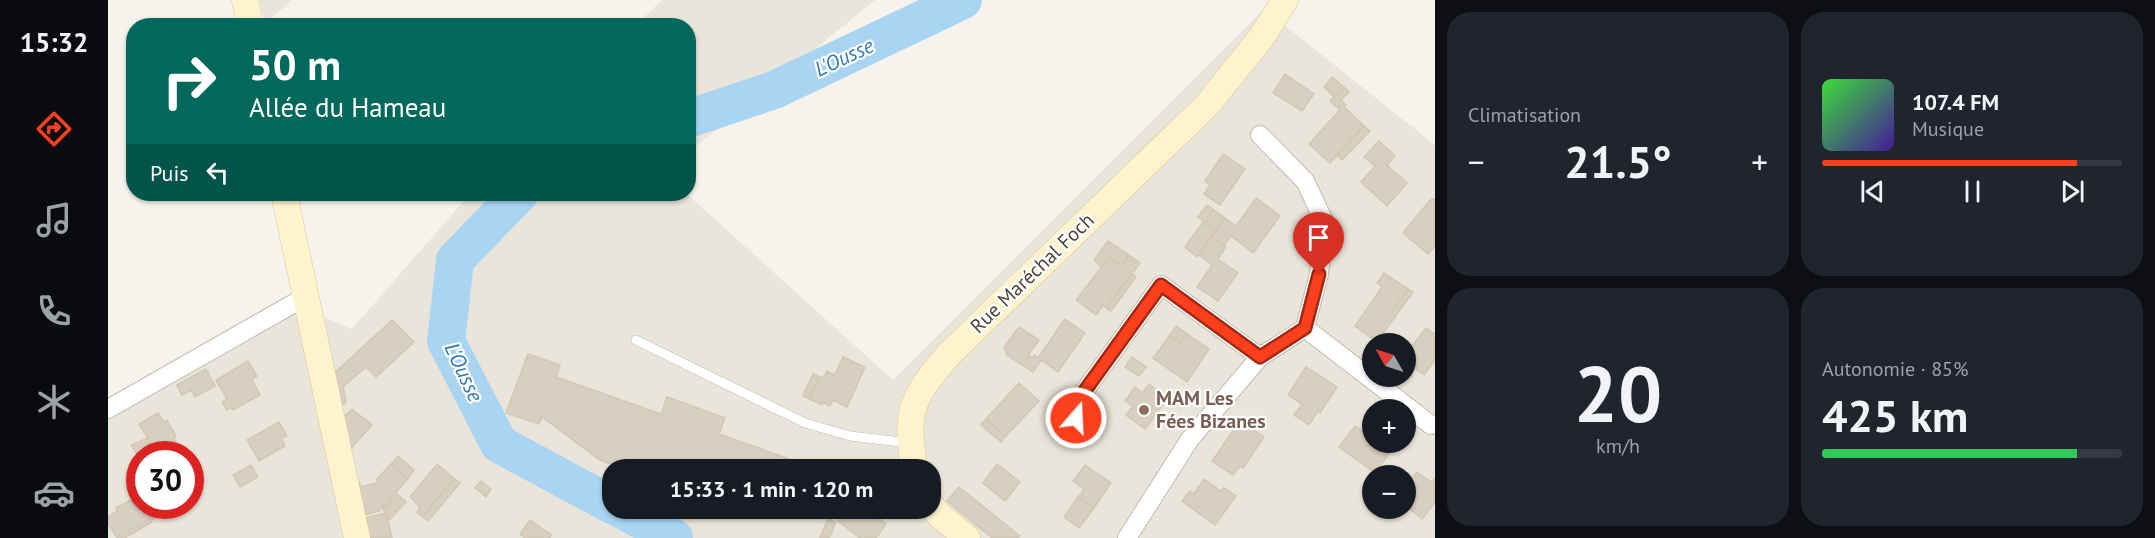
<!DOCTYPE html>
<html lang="fr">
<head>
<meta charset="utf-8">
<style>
	:root { --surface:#171b24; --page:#20242c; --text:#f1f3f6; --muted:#9ea1a6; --line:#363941; --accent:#fc3f1d }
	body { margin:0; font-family:"PT Sans",sans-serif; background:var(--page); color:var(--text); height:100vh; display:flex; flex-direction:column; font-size:22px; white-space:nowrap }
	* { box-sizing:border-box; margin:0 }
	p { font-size:20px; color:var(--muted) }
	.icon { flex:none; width:33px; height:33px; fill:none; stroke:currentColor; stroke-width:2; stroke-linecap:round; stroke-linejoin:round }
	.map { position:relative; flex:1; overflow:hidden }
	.side { display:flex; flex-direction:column; gap:12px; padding:12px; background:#0d0f14; width:720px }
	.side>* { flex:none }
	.hud { position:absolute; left:18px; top:18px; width:570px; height:183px; border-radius:24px; box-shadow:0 2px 4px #0004; background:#00695c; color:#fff; overflow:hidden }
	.needle { width:39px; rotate:309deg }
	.controls { position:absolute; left:1254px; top:333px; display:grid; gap:12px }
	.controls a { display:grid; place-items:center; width:54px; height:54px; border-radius:50%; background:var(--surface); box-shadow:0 2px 4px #0004; font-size:30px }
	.speed { position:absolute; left:18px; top:441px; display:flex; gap:12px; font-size:30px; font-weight:700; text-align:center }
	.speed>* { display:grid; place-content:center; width:78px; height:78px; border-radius:50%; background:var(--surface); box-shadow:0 2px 4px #0004; line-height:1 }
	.speed .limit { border:9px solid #d22; background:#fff; color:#111 }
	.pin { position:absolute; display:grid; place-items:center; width:51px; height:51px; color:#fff; margin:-62px -26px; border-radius:50% 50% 50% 0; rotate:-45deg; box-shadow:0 0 6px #0007 }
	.pin .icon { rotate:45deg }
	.me { position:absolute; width:66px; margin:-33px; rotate:19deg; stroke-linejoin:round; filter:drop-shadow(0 0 4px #0008) }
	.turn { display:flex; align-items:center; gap:21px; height:126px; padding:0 24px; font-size:27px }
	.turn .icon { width:78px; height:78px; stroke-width:2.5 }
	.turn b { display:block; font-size:42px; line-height:51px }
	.then { display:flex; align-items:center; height:57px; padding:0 24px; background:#0003; gap:12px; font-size:22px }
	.big { font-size:45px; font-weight:700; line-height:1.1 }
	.side .widget { flex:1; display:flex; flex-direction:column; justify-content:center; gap:9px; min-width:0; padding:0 21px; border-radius:24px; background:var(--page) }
	.side .dial { align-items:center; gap:0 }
	.dial b { font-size:78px; line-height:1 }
	.song { display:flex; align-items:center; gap:18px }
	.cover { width:72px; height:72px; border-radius:9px; background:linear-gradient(135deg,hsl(120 70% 55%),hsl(260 70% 35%)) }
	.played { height:6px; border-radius:3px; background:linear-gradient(90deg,var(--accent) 85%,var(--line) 85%) }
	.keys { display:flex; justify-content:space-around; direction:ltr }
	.heat { display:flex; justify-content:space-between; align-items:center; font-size:33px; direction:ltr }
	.charge { height:9px; border-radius:4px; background:linear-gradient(90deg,#34c759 85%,var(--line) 0) }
	.side .tiles { flex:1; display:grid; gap:12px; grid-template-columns:repeat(2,1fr) }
	.trip { position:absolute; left:494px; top:459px; width:339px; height:60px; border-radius:24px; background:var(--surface); box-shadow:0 2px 4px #0004; font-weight:700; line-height:60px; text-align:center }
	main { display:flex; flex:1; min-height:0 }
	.menu { display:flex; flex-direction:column; width:108px; justify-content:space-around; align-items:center; background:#090b0e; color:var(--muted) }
	.menu .icon { width:42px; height:42px }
	.menu .selected { color:var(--accent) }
	.menu b { font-size:27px; color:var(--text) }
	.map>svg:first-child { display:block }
	.residential { fill:#eae5da; fill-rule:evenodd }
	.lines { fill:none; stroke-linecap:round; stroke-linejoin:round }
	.river { stroke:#a9d4f2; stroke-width:38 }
	.building { fill:#d8cfc1; stroke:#d3c7b4; stroke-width:1.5 }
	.lane-casing { stroke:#c2bbae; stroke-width:10 }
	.street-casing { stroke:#c2bbae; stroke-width:20 }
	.secondary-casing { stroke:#d6c79b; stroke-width:27 }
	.lane { stroke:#fff; stroke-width:9 }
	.street { stroke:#fff; stroke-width:18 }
	.secondary { stroke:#fff3cd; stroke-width:26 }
	.route-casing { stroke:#a42913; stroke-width:15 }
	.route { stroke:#fc3f1d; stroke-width:10 }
	.education-dot { fill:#8d6e63; stroke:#fff; stroke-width:2 }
	.labels { text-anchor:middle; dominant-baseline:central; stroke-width:4.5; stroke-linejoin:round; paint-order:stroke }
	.street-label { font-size:20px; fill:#4b4439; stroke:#fff }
	.education-label { font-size:20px; font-weight:bold; fill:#785e54; stroke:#fff; text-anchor:start }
	.water-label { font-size:21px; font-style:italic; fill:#2e7ab2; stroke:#fff }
</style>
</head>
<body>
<main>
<nav class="menu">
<b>15:32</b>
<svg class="icon selected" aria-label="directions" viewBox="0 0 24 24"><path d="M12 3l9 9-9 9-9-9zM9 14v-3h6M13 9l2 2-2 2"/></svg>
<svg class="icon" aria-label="music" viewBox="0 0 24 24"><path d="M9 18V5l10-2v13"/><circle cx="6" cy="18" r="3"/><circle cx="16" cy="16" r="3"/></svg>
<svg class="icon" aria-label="phone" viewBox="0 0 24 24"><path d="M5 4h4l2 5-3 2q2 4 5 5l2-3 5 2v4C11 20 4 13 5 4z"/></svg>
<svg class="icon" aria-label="climate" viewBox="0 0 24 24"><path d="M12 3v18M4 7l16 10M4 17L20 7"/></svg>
<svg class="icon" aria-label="car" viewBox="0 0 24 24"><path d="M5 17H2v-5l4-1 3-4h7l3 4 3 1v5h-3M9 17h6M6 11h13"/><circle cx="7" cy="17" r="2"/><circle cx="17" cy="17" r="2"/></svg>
</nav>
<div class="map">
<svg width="1327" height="538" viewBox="0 0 1327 538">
	<rect width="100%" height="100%" fill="#f6f3ec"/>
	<path class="residential" d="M150,0H184L158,23Z
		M554,0H767L581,152L580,26L528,25Z
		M1156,9L1327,145V538H0V406L177,302L244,329L362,194H579L785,380ZM1264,344H1298V376H1264ZM1264,410H1298V442H1264ZM32,454H82V506H32ZM504,470H822V508H504ZM1264,476H1298V508H1264Z"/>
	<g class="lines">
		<path class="river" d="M580,119L666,90L855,0
			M411,194L347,260L338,341L391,444L504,505
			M511,508L566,538"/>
	</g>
	<path class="building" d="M1177,74L1206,94L1194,111L1165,93Z
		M1224,77L1236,87L1226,97L1216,87Z
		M1236,87L1241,92L1233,100L1238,105L1236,107L1256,126L1222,163L1201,144L1232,110L1222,101Z
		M1256,126L1262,131L1234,160L1229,155Z
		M1271,141L1287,156L1279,165L1299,183L1279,206L1253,182L1267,166L1256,157Z
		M1115,154L1137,169L1112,205L1096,194L1102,185L1097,181Z
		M1148,198L1172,216L1145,253L1123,236L1116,246L1103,237L1117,218L1128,226Z
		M1323,199H1327V246L1320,254L1295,233Z
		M1099,205L1106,210L1097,223L1090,217Z
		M1106,210L1117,218L1108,231L1097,223Z
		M1095,222L1108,231L1089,257L1077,247Z
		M1103,237L1118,247L1110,259L1130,273L1110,301L1089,287L1104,265L1091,255Z
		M1000,241L1021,255L1013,266L1001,257L993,267L986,260Z
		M1021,255L1032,263L998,308L995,305L988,315L968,300L1001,257L1013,266Z
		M1276,273L1300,289L1283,314L1287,317L1269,342L1247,326L1274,287L1269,283Z
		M1024,274L1028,277L1003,311L998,308Z
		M1300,289L1305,292L1287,317L1283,314Z
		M957,319L977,333L950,372L933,360L925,372L899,355L896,347L911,327L931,340L920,355L925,358L927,355L930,358Z
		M284,320L306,342L268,377L258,367L235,387L238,402L227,411L221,378Z
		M1068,326L1079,334L1072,343L1062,335Z
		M1318,328L1327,334V360L1316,375L1298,361V354Z
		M1079,334L1101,349L1079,382L1045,358L1062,335L1072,343Z
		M420,354L452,365L448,377L553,414L559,397L617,418L611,434L701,466L700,470H519L492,460L434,417L431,424L398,413Z
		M735,357L757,367L739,407L725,400L722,406L715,402L714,405L701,399L712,377L715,378L719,371L727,375Z
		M1024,357L1038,367L1031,376L1017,367Z
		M140,361L149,376L144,379L152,395L125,410L124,407L119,410L114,402L119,399L108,380Z
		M1198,367L1229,387L1212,413L1210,411L1201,425L1186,415L1194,404L1180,395Z
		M98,369L107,386L87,397L83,390L74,395L69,385Z
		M705,374L712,377L701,399L695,396Z
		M911,383L931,401L897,437L878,419Z
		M1041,384L1060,398L1037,429L1018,415L1025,406L1017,401L1027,387L1034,393Z
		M244,409L264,425L236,456L230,424Z
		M50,413L56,422L59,420L68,436L66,438L70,446L55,454H32V459L23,445L40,438L31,424Z
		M878,419L897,437L893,442L873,425Z
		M1132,421L1156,437L1135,468L1132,466L1125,475L1104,461Z
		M171,422L179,436L173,438L177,446L151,461L139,440Z
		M1247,426L1264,438V442H1270L1282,452L1267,473L1231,447Z
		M290,456L306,470L299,480L287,465L285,467L283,464Z
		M283,464L285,467L287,465L299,480L271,511L251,516L244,483L251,482L253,487L269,483V479Z
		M329,464L346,478L315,517L309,512L312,507L302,497Z
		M889,464L912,482L897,501L875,483Z
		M143,465L150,477L132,487L125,475Z
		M977,465L1003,483L986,508L970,497L976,489L965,481Z
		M1309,472L1323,482L1327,478V502L1314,519L1298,506V486Z
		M346,478L352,483L320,521L315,517Z
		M1096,479L1113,491L1116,488L1128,496L1107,525L1074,501L1082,491L1086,494Z
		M373,481L383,489L378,497L367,488Z
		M851,487L912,536L910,538H884L839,501Z
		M289,494L298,502L280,521L275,509Z
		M32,495V506H50L55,514L43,520L42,519L21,531L22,535L17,538H9L0,523V517L9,511L8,508Z
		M970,497L986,508L971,528L956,517Z
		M593,508H624L620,518Z
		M658,508H686L683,517Z
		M740,508H748L752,512L757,508L778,524L768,538H752L730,521Z
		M278,513L284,538H258L253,519Z
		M42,519L44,522L22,535L21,531Z
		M720,519L728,522L721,538H712Z
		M422,520L444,535L441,538H417L412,534Z"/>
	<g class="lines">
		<g class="lane-casing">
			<path id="lane" d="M528,340L697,423L742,436L802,443"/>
		</g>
		<g class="street-casing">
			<path id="street" d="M1197,328L1323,425
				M0,409L197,297
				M968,418L973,396L1053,285L1152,357
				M1019,538L1082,439L1152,357L1197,328L1211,274L1216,221L1197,181L1152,135"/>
		</g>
		<g class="secondary-casing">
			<path id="secondary" d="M137,0L142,26
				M176,194L249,538
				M807,470C803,449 799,422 807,403C814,385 828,370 840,355L1099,105L1153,38L1177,0
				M822,504L830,514L859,538"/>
		</g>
		<use href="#lane" class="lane"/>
		<use href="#street" class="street"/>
		<use href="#secondary" class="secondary"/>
	</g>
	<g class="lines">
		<g class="route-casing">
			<path id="route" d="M968,418L973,396L1053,285L1152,357L1197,328L1211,274"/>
		</g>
		<use href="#route" class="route"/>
	</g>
	<circle class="education-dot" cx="1036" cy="410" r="6"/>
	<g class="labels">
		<g class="street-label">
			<text transform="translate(924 273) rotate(-44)">Rue Maréchal Foch</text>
		</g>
		<g class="education-label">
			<text x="1048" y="398">MAM Les<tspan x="1048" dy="23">Fées Bizanes</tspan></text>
		</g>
		<g class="water-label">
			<text transform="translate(736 57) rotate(-25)">L'Ousse</text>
			<text transform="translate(356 372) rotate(65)">L'Ousse</text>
		</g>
	</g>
</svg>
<div class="controls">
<a><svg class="needle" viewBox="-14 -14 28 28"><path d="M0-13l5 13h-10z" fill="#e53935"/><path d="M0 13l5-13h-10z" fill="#9ea1a6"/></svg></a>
<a>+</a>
<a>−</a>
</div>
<div class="speed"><div class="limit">30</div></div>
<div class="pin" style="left:1211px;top:274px;background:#d93025"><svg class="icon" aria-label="arrive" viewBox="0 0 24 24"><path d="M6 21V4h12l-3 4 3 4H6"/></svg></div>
<svg class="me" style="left:968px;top:418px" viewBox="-20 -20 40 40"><circle r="17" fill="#fc3f1d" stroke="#fff" stroke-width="3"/><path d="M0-11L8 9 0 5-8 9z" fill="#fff"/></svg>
<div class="trip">15:33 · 1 min · 120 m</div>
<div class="hud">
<div class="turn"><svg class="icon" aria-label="right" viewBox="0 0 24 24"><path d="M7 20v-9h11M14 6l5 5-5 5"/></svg><div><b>50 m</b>Allée du Hameau</div></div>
<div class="then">Puis<svg class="icon" aria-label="left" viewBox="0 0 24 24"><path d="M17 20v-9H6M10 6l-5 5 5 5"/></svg></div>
</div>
</div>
<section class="side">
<div class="tiles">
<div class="widget"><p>Climatisation</p>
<div class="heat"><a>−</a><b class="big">21.5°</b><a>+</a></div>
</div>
<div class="widget">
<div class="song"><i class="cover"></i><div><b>107.4 FM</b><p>Musique</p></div></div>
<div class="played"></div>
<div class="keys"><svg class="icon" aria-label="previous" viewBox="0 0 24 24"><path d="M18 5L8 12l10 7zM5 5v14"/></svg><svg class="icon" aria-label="pause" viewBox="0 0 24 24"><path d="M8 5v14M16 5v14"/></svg><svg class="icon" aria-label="next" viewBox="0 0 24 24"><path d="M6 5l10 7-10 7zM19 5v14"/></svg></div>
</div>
<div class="widget dial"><b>20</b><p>km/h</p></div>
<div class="widget"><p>Autonomie · 85%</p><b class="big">425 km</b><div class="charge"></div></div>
</div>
</section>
</main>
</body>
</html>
